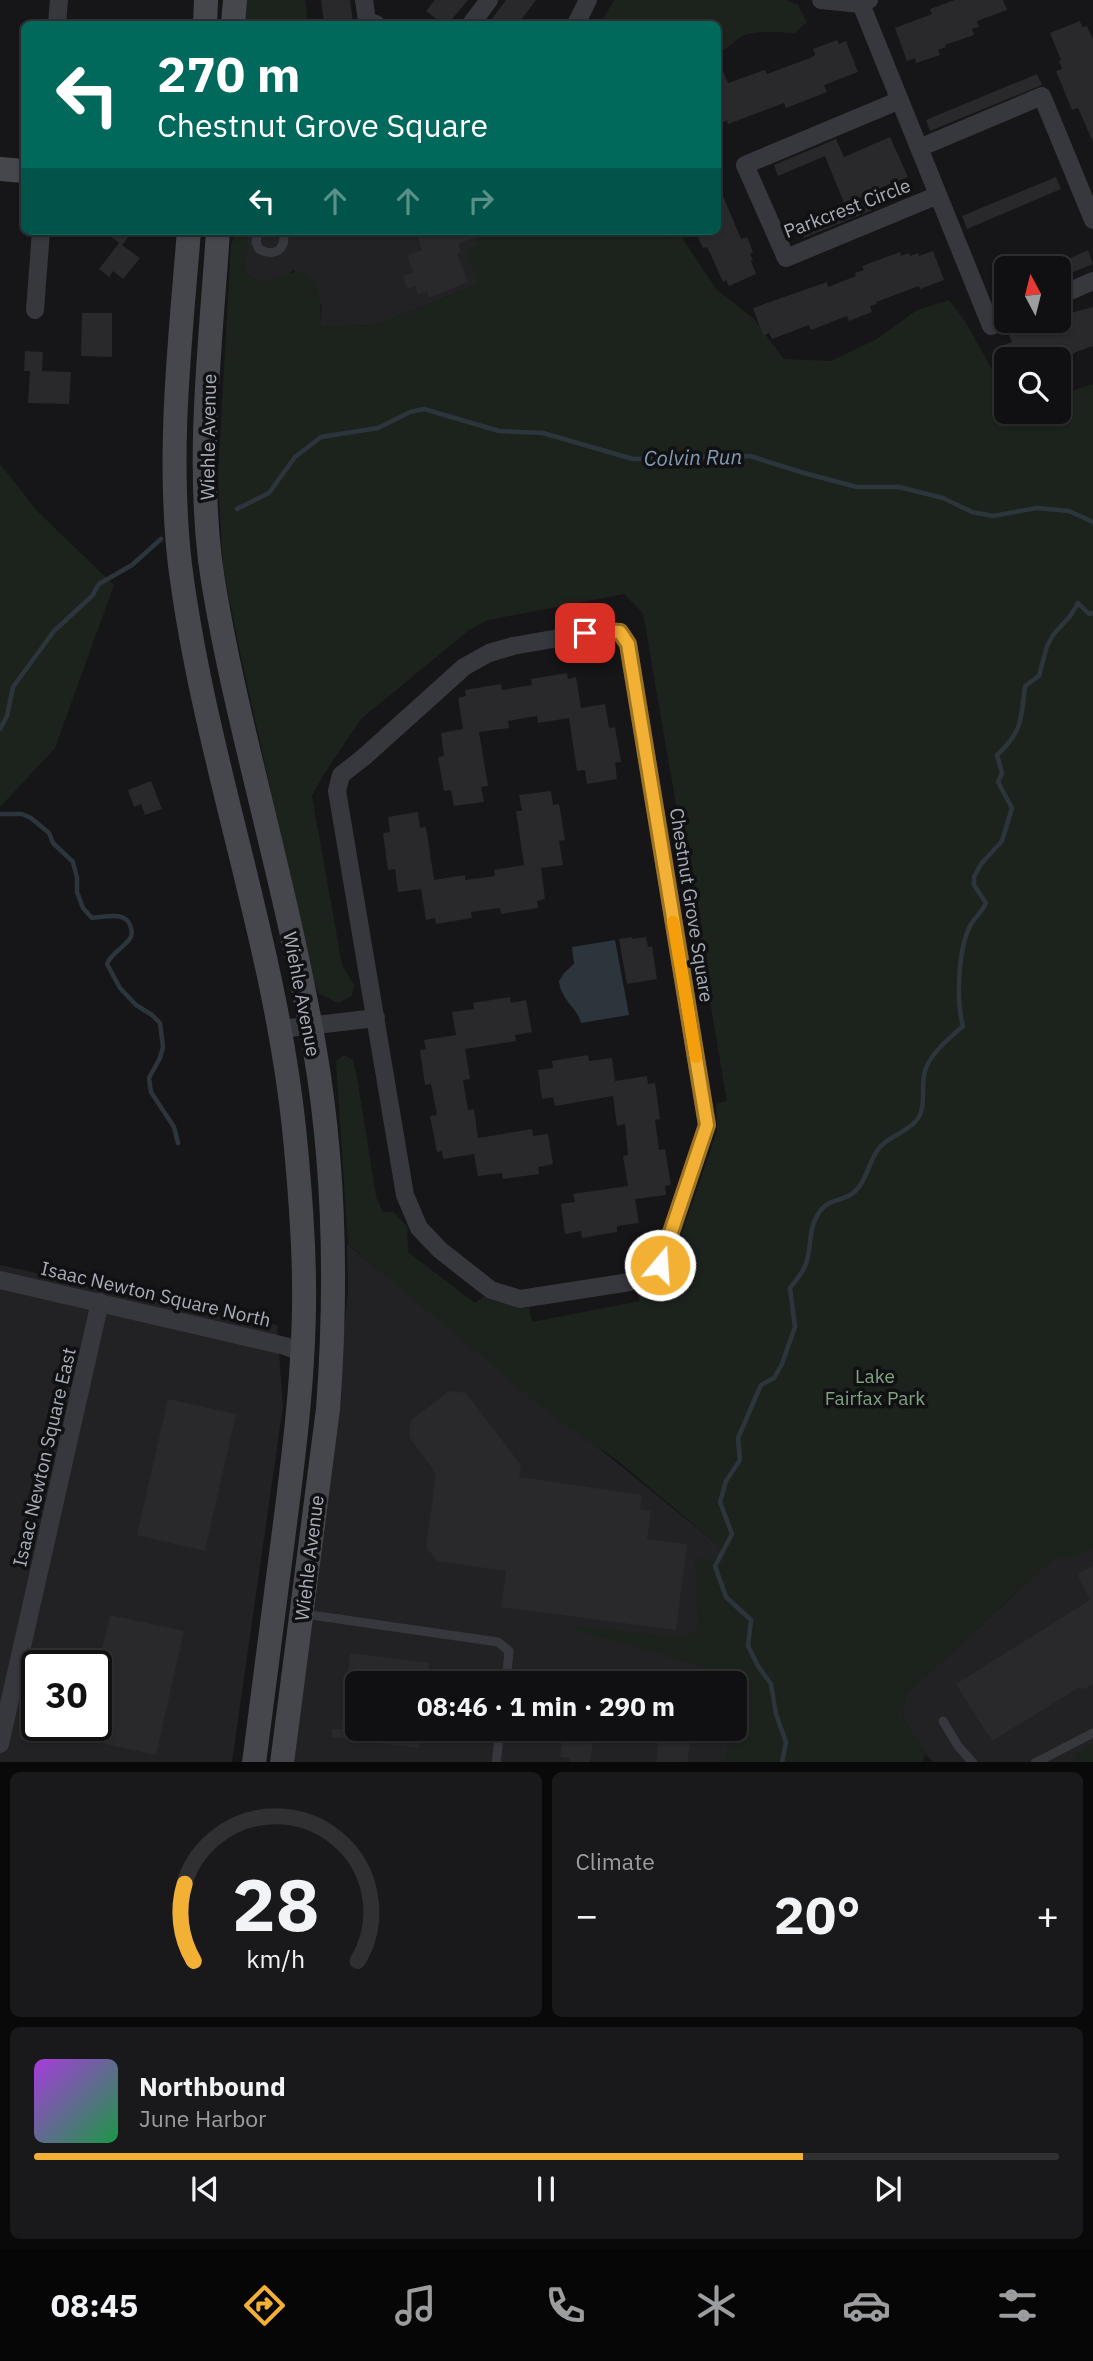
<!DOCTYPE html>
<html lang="en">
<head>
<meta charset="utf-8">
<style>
	:root { --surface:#101012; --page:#19191b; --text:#f1f3f6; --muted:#9c9d9f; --line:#303032; --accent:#f2b134 }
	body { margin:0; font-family:"IBM Plex Sans",sans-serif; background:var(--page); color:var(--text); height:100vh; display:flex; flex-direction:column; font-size:26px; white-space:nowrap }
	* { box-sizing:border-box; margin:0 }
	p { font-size:23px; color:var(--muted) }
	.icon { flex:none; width:38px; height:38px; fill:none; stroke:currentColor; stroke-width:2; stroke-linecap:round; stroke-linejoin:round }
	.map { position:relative; height:1762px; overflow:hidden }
	.sheet { display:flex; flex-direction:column; gap:10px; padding:10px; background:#09090a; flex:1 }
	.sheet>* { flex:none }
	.banner { position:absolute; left:21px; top:21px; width:700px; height:214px; border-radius:10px; box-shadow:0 2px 5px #0004,0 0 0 2px var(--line); background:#00695c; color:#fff; overflow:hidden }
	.needle { width:46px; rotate:353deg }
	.fabs { position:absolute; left:994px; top:256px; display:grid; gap:14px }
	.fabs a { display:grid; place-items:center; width:77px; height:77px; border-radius:10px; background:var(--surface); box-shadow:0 2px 5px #0004,0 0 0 2px var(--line); font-size:35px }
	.speed { position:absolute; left:21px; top:1650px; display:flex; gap:14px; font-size:35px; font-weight:700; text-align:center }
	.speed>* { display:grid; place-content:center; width:91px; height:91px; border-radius:50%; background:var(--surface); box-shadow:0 2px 5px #0004,0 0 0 2px var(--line); line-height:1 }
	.speed .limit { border:4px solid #111; border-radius:10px; background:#fff; color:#111 }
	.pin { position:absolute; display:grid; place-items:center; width:60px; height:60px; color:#fff; margin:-30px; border-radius:14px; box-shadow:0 4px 10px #0006 }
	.me { position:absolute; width:77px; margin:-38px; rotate:18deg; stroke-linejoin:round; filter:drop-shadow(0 0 5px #0008) }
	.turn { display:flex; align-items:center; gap:24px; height:147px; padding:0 21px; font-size:32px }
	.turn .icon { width:91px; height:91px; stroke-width:2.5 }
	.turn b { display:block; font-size:49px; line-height:60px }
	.lanes { display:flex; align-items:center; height:66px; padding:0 21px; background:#0003; justify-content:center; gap:35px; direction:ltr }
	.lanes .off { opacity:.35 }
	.big { font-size:52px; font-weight:700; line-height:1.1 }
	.sheet .widget { flex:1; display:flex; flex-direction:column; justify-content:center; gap:10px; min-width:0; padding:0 24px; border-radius:10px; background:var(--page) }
	.sheet .dial { align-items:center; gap:0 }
	.dial svg { height:182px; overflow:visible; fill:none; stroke:var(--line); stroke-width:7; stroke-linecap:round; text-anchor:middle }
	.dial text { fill:var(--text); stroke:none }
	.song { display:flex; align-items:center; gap:21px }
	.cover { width:84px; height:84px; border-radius:10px; background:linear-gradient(135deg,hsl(280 70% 55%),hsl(140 70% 35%)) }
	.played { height:7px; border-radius:4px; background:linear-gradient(90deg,var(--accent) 75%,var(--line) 75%) }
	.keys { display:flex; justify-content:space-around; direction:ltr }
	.heat { display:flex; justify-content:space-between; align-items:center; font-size:38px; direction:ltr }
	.sheet .tiles { flex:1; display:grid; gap:10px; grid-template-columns:1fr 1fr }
	.widget:last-child { grid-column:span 2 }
	.trip { position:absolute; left:345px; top:1671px; width:402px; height:70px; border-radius:10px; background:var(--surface); box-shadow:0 2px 5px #0004,0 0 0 2px var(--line); font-weight:700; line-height:70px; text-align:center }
	.menu { display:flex; height:112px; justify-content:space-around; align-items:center; background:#060607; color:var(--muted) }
	.menu .icon { width:49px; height:49px }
	.menu .selected { color:var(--accent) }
	.menu b { font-size:32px; color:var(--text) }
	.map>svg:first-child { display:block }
	.built { fill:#222225; fill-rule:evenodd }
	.green { fill:#1c231d }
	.water { fill:#2c353c }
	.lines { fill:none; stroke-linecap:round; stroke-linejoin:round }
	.stream { stroke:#2c353c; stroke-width:4.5 }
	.building { fill:#29292c }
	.lane { stroke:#37383d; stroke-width:9 }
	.street { stroke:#37383d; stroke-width:18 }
	.secondary { stroke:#45474d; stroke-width:24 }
	.route-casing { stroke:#9d7322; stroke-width:18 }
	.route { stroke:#f2b134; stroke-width:12 }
	.slow { stroke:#f59e0b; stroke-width:12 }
	.labels { text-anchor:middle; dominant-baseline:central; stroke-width:7; stroke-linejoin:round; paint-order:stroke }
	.street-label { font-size:19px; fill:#a8adb8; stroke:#111113 }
	.park-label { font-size:19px; fill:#7fa381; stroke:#111113 }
	.water-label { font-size:21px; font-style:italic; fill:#7f9bb3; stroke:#111113 }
</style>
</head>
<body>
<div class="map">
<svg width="1093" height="1763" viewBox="0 0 1093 1763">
	<rect width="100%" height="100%" fill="#161618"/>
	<path class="built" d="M245,231H475L479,243L478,284L376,325L320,327L322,306L294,270L283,277L262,282L247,274L243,263L248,248Z
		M347,1244L723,1549L785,1762L294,1763L348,1293ZM357,1684H735V1729H357Z
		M0,1265L277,1325L283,1406L232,1762L0,1763ZM37,1666H96V1726H37Z
		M1093,1522V1762H933L925,1754L903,1719L905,1695Z"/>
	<path class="green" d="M246,0H305L308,24H244Z
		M614,0H787L798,5L807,22L795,33C779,33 757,29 742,36C733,41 728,50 718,52V24H600Z
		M236,231H245L248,248L243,263L247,274L262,282C277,279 291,270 305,272C324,295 320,299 321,327L376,325L478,284L466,252L479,243L475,231H680L686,244L717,290L753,318L784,359L831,361L877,339L917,310L949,300L965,321L1006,395V411H1059V395L1093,384V1549L1068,1559L1055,1557L905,1695L903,1719L925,1754L923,1762H725L730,1729H735V1684L722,1683L706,1668L571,1628L582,1626L683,1638L698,1629L695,1558L725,1563L718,1545L617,1460L552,1416L348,1244L336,1061L344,1055L353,1060L357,1077L376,1196L383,1212H393L407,1226L408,1252L475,1303L483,1297L519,1308H529L532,1322L640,1301L637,1292L664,1274L675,1253L717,1131L716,1103L727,1101L643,613L624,594L488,620L469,630L361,719L322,777L312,796L342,965L354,985L352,996L338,1003L319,994L312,977L237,638L223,566L218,476L231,245Z
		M0,464L38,512L114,585L55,748L0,807Z
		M1093,1744V1762H1076L1072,1755Z"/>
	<path class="water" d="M615,940L629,1015L581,1023C576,1006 561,1000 559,981L564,973L574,964L572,947Z"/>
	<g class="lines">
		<path class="stream" d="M237,509L269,493L295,457L321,437L378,428L410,412L424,409L499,431L543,433L633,459L750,456L804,473L857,487H899L943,498L972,512L993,516L1037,508L1069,511L1093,522
			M0,729L7,716L13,687L54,631L92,596L99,584L132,565L161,539
			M0,814H22L31,818L49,833L53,843L73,862L77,878V892L83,908L92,918C105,917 127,910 131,928C133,935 131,939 126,943C119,951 111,954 107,964L120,988L136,1005L152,1015L160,1023L163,1047L160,1058L149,1078L151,1092L174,1127L178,1143
			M782,1763L786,1742L776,1714L771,1684L758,1666L748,1646L751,1620L726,1597L715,1566L732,1534L720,1502L726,1481L740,1460L738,1438L761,1385L774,1378L782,1364L795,1327L790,1288C795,1281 802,1274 805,1266C813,1249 806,1229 821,1210C831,1198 844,1201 853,1193C866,1183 868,1164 877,1151C886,1137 904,1134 915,1122C928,1109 920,1086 925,1071C931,1052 949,1039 963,1026C956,1000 958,950 970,926C975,917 982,912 986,903L974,885V877L981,864L1002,841L1012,808L998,782L1002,773L997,755C1023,731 1021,719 1025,686L1039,676L1047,646L1053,635L1071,615L1078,603L1089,614L1093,613"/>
	</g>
	<path class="building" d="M321,0H350L353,23L324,24Z
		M435,0H468L448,24H443L426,11Z
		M506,0H536L518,24H488Z
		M955,0H1003L1007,10L977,21L979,27L972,29L974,35L945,45L946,47L938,50L940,55L916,63L915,58L907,61L895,28L932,14L930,9Z
		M1080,21L1082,27L1087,26L1093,40V142L1078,108L1072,110L1056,71L1062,69L1059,61L1061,60L1050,33Z
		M837,40L839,44L846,41L858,72L824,85L827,92L786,108L784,103L728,124L727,120L718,124V60L728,83L765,70L767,74L810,58L815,55L813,49Z
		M1037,74L1042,85L930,131L926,120Z
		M890,137L908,177L880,188L887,204L804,238L800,229L847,210L833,176L825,156L778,176L774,165L836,139L844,157Z
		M1056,177L1061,189L967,229L962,216Z
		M718,184L741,239L747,237L753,252L750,254L753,260L751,261L756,274L729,286L726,280L723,282L710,253L707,247L703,248L695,231H718Z
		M104,231H133L122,245L140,258L123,279L113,271L109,277L99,269L119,243Z
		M416,231H490V232L458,244L461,252L457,254L468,282L429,298L427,291L418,295L415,286L408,289L403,276L413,272L407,256L422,250Z
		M1088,250L1093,264L1059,278V263Z
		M933,251L944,280L920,289L919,286L876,302L877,304L870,306L872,312L849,321L847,316L811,330L809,325L772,339L769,333L763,336L753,308L827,282L828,287L856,276L855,273L864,270L862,266L900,252L901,256L909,253L910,256L918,253L919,256Z
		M1093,307V346L1076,352L1070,356L1071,359H1003L999,347L1012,342L1009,335L1026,329L1027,334L1061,322L1059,316Z
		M82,313H112V357L81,356Z
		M25,351L43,352L42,371L71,372L69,404L28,403L30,371H24Z
		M567,673L568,679L576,677L581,708L605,704L609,728L615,727L621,762L615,763L617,779L587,784L585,770L577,771L569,718L538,723L537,716L508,721L509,728L479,732L488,786L481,787L484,802L454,806L451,790L444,791L438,757L444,756L441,733L463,729L458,698L466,696L465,690L501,684L502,690L532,685L531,679Z
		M151,781L162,809L145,815L141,804L134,807L128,790Z
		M551,791L553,805L559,804L565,840L559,841L563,865L541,868L545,899L537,901L538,908L501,914L500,908L471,912L472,918L436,924L435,918L426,920L421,889L398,892L395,869L388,870L383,833L390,832L388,817L418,812L420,828L426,827L434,880L465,875V880L495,876L494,870L524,865L516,811H522L519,795Z
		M632,937V939L646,937L648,947L652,946L657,979L627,984L619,939Z
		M510,997L511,1003L526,1000L532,1032L515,1035L516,1041L465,1049L470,1079L463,1080L468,1110L474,1109L478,1138L532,1129L533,1136L548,1134L553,1164L538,1167L539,1174L503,1179L502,1173L478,1176L474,1154L443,1159L442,1151L437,1152L430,1116L437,1115L431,1084L425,1085L420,1050L426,1049L424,1040L456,1035L452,1012L474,1009L473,1003Z
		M588,1055L589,1061L612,1058L615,1081L647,1076L648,1084L655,1083L660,1119L655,1120L659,1150L665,1149L671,1185L665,1186L666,1195L635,1199L639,1223L617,1226V1232L582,1238L581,1231L565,1234L561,1204L575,1202L573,1194L628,1186L623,1156L628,1155L625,1124L617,1126L613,1096L555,1106L553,1097L542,1099L538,1070L553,1068L552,1061Z
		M449,1391L466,1393L521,1465L519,1477L642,1495L640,1509L651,1511L647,1539L687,1544L676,1630L501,1607L506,1571L437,1561L426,1547L436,1473L409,1437L411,1420Z
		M168,1399L236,1414L205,1551L137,1535Z
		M1093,1566V1684L1082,1690L1080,1687L992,1741L956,1684L1090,1600L1077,1574Z
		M110,1615L184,1631L156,1755L82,1739L85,1726H96V1676Z
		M350,1653L429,1663L427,1684H357V1729H421L419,1748L332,1737V1729H341Z
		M565,1729H595L590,1762H569L570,1758L560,1757Z
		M660,1729H692L687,1762H656Z"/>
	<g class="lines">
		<path class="lane" d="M258,231L256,242L259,249C275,258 287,249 283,231
			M285,231H339
			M304,1614L498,1642L509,1651L506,1684
			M943,1721L958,1746L973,1763
			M496,1763L500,1729
			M1035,1763L1093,1733"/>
		<path class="street" d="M364,0L367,21L376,24
			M821,0L861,4L869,0
			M861,4L991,326L1006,319
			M57,24L59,0
			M471,24L489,0
			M576,24L588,0
			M900,100L745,165L786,258L938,195
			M919,148L1042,96L1093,220
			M1059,296L1093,281
			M35,310L41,231
			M604,630L620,632L628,644L707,1125L660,1265L645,1278L630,1282L520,1299L491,1290L440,1250L419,1228L405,1195L337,791L341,775L364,757L464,667L489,653L513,646Z
			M281,1029L376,1018
			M0,1280L285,1346L302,1353
			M0,1744L100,1302"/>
		<path class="secondary" d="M205,24L206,0
			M233,24L235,0
			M0,169L24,171
			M189,231C180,342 167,454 180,565C204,755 274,937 294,1128C300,1187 305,1247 304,1307C303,1384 293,1462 283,1539C274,1613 264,1688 254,1763
			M218,231C211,340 197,451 210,560C218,619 231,677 245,736C269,838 296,941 314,1045C335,1165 337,1289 328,1409L282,1763"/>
	</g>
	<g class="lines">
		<g class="route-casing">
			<path id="route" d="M585,633L604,631L620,632L628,644L707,1125L660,1265"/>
		</g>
		<use href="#route" class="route"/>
		<path class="slow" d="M673,922L696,1057"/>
	</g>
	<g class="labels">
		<g class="street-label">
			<text transform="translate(847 208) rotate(-21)">Parkcrest Circle</text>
			<text transform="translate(208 437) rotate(-89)">Wiehle Avenue</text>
			<text transform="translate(692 905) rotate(81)">Chestnut Grove Square</text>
			<text transform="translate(302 994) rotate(79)">Wiehle Avenue</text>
			<text transform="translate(156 1294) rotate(13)">Isaac Newton Square North</text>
			<text transform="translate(44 1457) rotate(-77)">Isaac Newton Square East</text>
			<text transform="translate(309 1558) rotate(-83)">Wiehle Avenue</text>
		</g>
		<g class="park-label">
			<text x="875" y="1376">Lake<tspan x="875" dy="22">Fairfax Park</tspan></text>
		</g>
		<g class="water-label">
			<text transform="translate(693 457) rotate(-1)">Colvin Run</text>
		</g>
	</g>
</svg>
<div class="fabs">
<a><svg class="needle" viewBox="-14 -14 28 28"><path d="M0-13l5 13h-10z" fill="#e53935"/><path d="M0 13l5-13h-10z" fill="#9c9d9f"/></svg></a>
<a><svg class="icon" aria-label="search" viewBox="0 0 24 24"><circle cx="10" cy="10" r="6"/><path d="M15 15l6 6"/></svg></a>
</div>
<div class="speed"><div class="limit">30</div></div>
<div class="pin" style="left:585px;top:633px;background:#d93025"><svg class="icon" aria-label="arrive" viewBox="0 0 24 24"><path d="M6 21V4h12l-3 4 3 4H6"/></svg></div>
<svg class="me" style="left:660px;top:1265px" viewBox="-20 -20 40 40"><circle r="17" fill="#f2b134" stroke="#fff" stroke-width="3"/><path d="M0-11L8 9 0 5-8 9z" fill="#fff"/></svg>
<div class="trip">08:46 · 1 min · 290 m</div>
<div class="banner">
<div class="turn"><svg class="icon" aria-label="left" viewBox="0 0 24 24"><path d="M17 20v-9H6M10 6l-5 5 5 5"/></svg><div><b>270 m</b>Chestnut Grove Square</div></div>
<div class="lanes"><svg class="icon" aria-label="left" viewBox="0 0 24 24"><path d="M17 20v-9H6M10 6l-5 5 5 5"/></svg><svg class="icon off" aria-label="ahead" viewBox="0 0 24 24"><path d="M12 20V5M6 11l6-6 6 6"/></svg><svg class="icon off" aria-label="ahead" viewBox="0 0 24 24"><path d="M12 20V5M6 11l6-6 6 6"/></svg><svg class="icon off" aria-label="right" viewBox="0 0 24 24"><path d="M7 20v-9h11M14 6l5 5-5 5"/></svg></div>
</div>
</div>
<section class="sheet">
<div class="tiles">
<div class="widget dial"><svg viewBox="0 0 100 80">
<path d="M14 69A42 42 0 1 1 86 69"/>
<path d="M14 69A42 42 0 0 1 10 35" stroke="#f2b134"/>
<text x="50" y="56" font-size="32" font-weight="700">28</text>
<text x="50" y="72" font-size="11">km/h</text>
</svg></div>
<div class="widget"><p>Climate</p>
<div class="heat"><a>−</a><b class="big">20°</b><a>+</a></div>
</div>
<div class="widget">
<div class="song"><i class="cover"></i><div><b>Northbound</b><p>June Harbor</p></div></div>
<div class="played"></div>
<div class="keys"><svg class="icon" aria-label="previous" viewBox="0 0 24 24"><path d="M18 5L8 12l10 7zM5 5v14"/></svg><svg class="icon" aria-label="pause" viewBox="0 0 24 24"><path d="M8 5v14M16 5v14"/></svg><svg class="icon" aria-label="next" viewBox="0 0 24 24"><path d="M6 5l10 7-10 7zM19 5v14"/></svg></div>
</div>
</div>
</section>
<nav class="menu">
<b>08:45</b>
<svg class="icon selected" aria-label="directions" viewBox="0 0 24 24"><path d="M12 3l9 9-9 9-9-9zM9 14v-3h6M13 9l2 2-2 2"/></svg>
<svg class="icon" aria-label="music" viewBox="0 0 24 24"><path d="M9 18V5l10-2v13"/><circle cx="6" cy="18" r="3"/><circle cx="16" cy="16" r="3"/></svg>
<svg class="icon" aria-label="phone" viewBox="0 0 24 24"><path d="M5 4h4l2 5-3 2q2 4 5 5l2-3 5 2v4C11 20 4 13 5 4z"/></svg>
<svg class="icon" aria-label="climate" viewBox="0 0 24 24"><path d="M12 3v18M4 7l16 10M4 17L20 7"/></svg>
<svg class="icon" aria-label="car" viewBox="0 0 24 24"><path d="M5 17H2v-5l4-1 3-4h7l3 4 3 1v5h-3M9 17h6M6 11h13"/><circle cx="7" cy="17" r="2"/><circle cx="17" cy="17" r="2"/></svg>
<svg class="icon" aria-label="filters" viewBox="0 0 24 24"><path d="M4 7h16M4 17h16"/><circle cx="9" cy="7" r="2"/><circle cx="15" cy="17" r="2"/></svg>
</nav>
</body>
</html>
